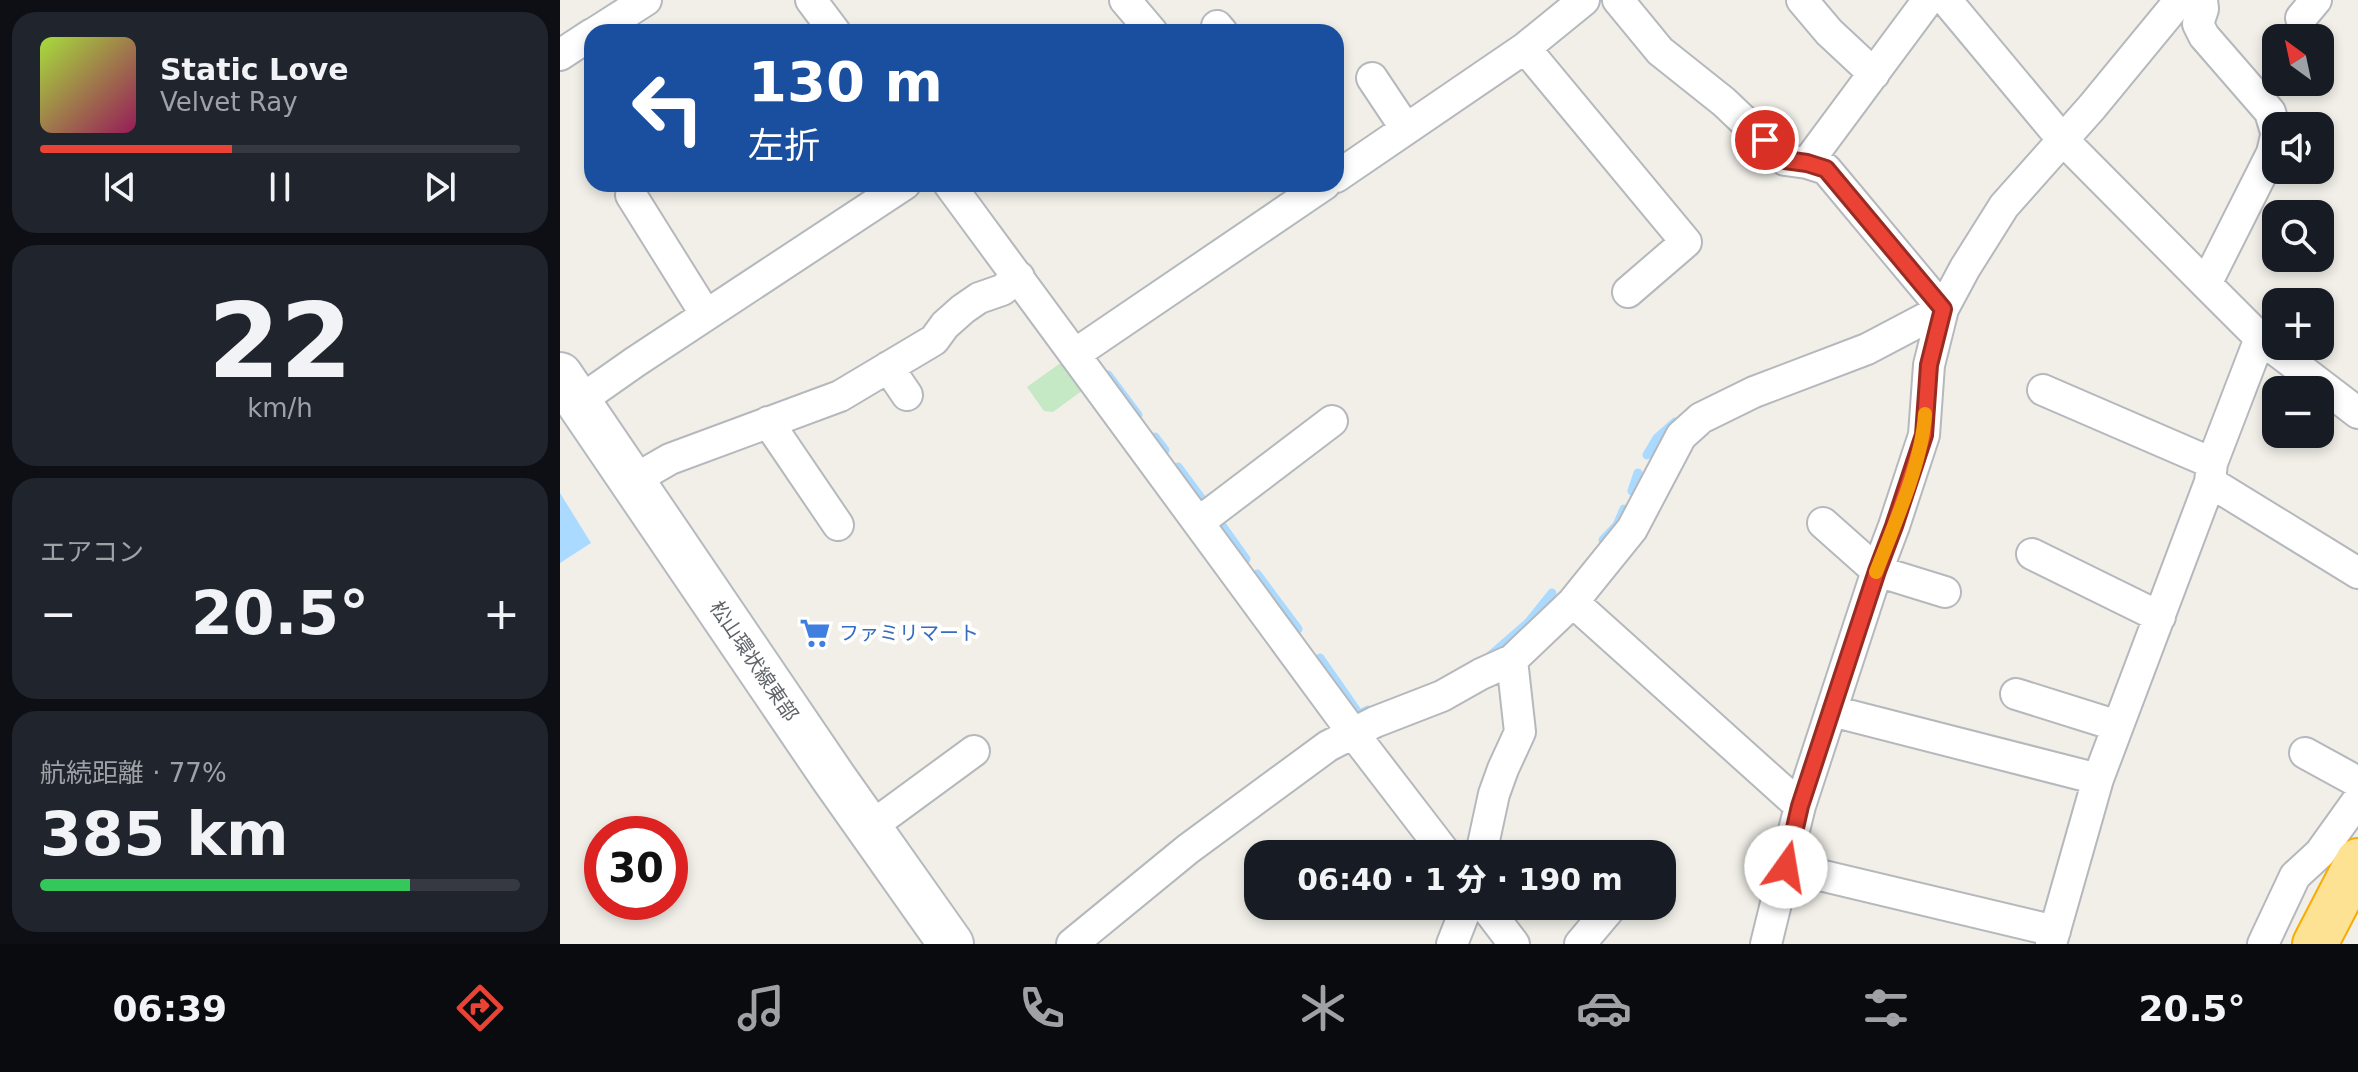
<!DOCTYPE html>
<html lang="ja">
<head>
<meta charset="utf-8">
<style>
	:root { --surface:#171b24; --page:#20242c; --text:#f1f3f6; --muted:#9ea1a6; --line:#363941; --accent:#ea4335 }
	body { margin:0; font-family:"DejaVu Sans","Noto Sans JP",sans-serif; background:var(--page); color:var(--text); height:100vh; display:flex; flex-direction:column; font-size:30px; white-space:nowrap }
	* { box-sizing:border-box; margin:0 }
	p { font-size:26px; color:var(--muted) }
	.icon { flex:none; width:44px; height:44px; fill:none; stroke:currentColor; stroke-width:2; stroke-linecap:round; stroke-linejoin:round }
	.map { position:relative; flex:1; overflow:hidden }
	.panel { display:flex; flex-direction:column; gap:12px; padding:12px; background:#0d0f14; width:560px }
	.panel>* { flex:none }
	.hud { position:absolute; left:24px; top:24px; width:760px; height:168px; border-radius:24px; box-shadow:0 4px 12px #0003; background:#1a4fa0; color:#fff; overflow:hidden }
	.needle { width:52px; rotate:327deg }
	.tools { position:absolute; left:1702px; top:24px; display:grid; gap:16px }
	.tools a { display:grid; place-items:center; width:72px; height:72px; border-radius:16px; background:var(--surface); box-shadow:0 4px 12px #0003; font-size:40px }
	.speed { position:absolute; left:24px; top:816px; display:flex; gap:16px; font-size:40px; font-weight:700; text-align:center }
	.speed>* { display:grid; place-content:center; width:104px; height:104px; border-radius:50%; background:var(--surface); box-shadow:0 4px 12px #0003; line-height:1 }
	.speed .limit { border:12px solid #d22; background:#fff; color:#111 }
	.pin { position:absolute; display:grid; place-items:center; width:68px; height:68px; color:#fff; margin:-34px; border:4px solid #fff; border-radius:50%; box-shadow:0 2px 8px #0007 }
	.me { position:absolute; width:88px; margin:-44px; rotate:13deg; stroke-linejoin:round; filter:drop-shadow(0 0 6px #0008) }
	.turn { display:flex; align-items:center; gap:28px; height:168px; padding:0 32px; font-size:36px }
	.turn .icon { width:104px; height:104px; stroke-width:2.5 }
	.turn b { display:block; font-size:56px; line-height:68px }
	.big { font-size:60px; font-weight:800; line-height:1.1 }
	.panel .card { flex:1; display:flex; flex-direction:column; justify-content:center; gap:12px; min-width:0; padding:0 28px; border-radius:24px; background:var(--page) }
	.panel .dial { align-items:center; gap:0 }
	.dial b { font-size:104px; line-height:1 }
	.song { display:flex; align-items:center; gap:24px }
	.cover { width:96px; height:96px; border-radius:12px; background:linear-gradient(135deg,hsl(80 70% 55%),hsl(330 70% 35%)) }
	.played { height:8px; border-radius:4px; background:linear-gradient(90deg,var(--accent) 40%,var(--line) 40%) }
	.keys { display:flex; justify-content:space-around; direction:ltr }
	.heat { display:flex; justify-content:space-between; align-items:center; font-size:44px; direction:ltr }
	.charge { height:12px; border-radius:6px; background:linear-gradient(90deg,#34c759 77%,var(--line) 0) }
	.trip { position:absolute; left:684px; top:840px; width:432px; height:80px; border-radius:24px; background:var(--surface); box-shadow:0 4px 12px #0003; font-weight:800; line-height:80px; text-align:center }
	.menu { display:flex; height:128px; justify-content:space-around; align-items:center; background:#090b0e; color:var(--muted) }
	.menu .icon { width:56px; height:56px }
	.menu .on { color:var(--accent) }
	.menu b { font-size:36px; color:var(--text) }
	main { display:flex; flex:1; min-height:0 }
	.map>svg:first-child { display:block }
	.green { fill:#c5e8c5 }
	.water { fill:#aadaff }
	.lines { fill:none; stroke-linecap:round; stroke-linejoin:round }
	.stream { stroke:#aadaff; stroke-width:9 }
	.street-casing { stroke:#b5b8bc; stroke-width:34 }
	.secondary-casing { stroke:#b6babf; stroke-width:48 }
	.highway-casing { stroke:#f9ab00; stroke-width:48 }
	.street { stroke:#fff; stroke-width:30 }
	.secondary { stroke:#fff; stroke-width:44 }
	.highway { stroke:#fde293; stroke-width:44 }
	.route-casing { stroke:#982c22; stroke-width:20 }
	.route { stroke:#ea4335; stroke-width:14 }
	.slow { stroke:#f59e0b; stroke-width:14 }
	.labels { text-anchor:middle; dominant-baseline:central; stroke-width:8; stroke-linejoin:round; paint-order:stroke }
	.shop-label { font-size:20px; fill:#366cbe; stroke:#fff; text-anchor:start }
	.street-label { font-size:20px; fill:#5f6368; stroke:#fff }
</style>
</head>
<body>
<main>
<section class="panel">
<div class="card">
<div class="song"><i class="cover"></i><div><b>Static Love</b><p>Velvet Ray</p></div></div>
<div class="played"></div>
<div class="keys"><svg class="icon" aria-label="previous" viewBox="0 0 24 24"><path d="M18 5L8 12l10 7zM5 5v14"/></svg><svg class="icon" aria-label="pause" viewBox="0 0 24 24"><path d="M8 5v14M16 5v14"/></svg><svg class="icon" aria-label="next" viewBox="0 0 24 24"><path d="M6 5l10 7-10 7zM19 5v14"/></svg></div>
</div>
<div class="card dial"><b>22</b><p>km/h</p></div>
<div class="card"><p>エアコン</p>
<div class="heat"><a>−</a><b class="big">20.5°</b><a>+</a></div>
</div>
<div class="card"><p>航続距離 · 77%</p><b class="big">385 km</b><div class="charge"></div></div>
</section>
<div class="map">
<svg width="1798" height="944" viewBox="0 0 1798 944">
	<rect width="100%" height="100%" fill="#f1efe8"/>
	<path class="green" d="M502,362L523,390L493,412L484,411L467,387Z"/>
	<path class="water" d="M0,493L31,543L0,563Z"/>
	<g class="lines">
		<path class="stream" d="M548,375L578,415
			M595,437L605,450
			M1087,455L1097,438L1115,422
			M618,467L641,498
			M1072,491L1078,473
			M658,520L686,559
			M1043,540L1057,525L1064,509
			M697,574L738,629
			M930,656L968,623L992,593
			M760,658L799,714L808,710"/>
		<g class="street-casing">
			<path id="street" d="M251,0L275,32
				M565,0L592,32
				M1058,0L1100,51L1164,102L1225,160L1247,163L1266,169L1383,309
				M1242,0L1269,32L1314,74
				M1386,0L1502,139L1646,284L1700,338L1798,413
				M1642,0L1643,9L1638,24L1644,36L1710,112L1716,132
				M1741,18L1756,0
				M657,26L662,32
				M36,32L86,0
				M965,48L1126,242L1068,292
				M0,55L32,34
				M812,78L846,129
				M1247,163L1368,0
				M776,177L965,48L1024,0
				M389,184L793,733L886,854
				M71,195L146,315
				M1646,284L1712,153L1716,136
				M515,354L765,184
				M328,367L347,395
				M1483,390L1652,463
				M18,402L75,362L345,184
				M208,422L278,525
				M72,481L110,459L280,396L374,340L385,325L403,309L419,298L442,290L459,277
				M1650,482L1798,573
				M639,522L772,421
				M1263,523L1317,571L1385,592
				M1472,554L1600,617
				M1013,602L1240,806
				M1456,694L1558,726
				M1272,711L1538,779
				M1745,753L1798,782
				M309,828L414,751
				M921,854L934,794L943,769L960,732L952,660
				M1226,867L1495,931
				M925,906L954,944
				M512,944L628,849L768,746L815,722L882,696L921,674L952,660L1013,602L1072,529L1121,436L1141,418L1194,392L1307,349L1383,309
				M892,944L907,906
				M1020,944L1052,906
				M1206,944L1240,806L1317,571L1334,526L1364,435L1369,365L1383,309L1405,268L1444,206L1532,107L1620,0
				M1491,944L1538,779L1650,482L1652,463L1700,338
				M1703,944L1735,876L1760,853L1798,800"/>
		</g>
		<g class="secondary-casing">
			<path id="secondary" d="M0,375L273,777L391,944"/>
		</g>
		<g class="highway-casing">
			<path id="highway" d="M1755,944L1798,861"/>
		</g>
		<use href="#street" class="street"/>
		<use href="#secondary" class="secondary"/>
		<use href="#highway" class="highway"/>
	</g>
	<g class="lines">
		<g class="route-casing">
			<path id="route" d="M1205,140L1225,160L1247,163L1266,169L1383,309L1369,365L1364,435L1334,526L1317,571L1240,806L1226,867"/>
		</g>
		<use href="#route" class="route"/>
		<path class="slow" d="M1316,572C1334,525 1362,463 1365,414"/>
	</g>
	<defs>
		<g id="supermarket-bare" transform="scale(2.4)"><path d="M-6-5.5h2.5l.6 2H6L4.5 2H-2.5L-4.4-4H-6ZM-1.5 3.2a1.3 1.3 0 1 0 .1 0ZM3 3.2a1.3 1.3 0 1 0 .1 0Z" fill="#3f7fe0" stroke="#fff" stroke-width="2.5" paint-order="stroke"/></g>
	</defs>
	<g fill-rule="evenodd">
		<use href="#supermarket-bare" x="255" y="633"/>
	</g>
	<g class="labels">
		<g class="shop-label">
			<text x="279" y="633">ファミリマート</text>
		</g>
		<g class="street-label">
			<text transform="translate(194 661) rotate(56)">松山環状線東部</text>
		</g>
	</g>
</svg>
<div class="tools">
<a><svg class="needle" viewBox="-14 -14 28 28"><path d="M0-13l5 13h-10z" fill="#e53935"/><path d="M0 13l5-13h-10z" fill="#9ea1a6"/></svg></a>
<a><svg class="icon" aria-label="sound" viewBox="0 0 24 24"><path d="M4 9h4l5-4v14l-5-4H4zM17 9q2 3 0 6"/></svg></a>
<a><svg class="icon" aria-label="search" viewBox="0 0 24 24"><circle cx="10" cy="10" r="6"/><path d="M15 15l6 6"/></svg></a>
<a>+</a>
<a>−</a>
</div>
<div class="speed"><div class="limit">30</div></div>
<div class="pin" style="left:1205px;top:140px;background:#d93025"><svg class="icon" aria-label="arrive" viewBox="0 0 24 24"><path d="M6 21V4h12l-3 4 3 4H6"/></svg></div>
<svg class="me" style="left:1226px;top:867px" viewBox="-20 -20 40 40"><circle r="19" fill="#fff"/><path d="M0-13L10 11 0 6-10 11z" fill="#ea4335"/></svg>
<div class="trip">06:40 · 1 分 · 190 m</div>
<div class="hud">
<div class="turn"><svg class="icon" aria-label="left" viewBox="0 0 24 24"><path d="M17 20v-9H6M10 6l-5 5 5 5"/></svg><div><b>130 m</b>左折</div></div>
</div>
</div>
</main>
<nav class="menu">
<b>06:39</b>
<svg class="icon on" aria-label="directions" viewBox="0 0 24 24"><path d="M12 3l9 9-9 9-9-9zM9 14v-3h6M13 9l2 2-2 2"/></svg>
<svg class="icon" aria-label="music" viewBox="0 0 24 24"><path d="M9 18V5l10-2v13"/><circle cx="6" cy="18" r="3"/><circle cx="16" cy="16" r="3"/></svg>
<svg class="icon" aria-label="phone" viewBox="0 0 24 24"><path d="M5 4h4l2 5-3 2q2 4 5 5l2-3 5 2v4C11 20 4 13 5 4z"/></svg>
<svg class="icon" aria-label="climate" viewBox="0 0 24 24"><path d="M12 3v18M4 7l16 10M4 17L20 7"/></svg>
<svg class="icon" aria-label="car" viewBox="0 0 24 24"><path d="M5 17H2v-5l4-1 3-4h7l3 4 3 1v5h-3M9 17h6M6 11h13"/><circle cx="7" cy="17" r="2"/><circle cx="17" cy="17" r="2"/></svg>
<svg class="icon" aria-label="filters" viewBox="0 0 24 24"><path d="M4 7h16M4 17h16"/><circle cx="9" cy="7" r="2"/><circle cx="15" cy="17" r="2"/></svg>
<b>20.5°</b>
</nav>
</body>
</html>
